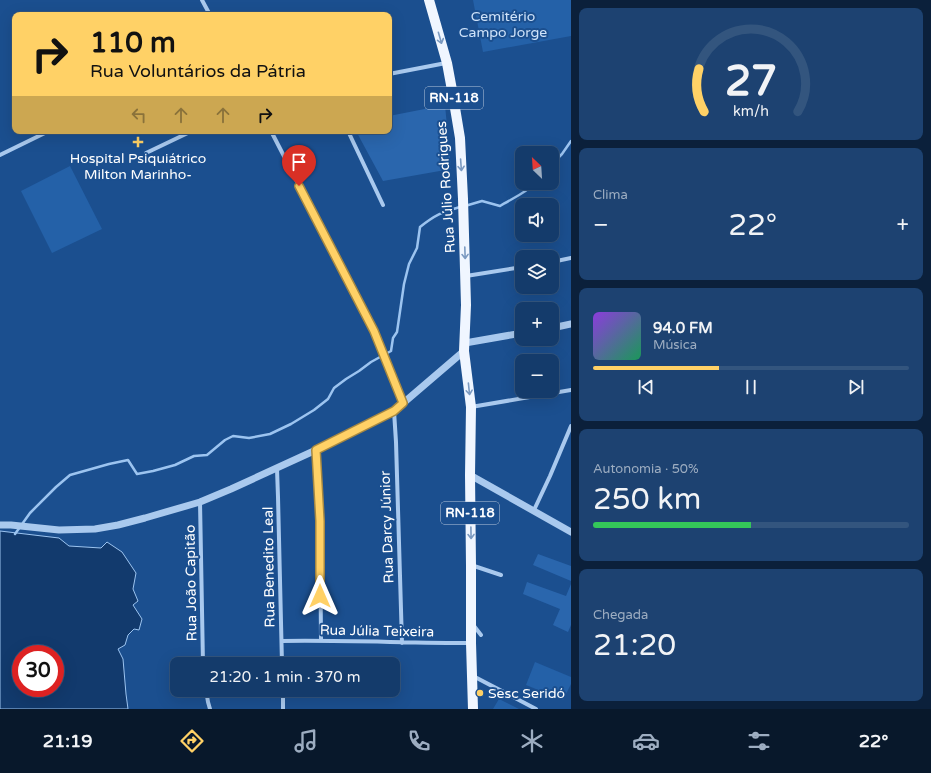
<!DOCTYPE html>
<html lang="pt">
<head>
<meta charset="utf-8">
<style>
	:root { --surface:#143b6b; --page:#1d4271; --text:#f1f3f6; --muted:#9dadc1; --line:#33557e; --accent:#ffd166 }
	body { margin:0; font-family:"Varela Round",sans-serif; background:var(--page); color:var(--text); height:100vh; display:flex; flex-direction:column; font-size:15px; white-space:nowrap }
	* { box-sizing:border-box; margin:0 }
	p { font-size:13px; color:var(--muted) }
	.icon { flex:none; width:22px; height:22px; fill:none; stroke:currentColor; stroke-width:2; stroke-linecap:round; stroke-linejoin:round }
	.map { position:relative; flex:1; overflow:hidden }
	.side { display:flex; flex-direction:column; gap:8px; padding:8px; background:#0b203b; width:360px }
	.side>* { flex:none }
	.top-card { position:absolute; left:12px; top:12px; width:380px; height:122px; border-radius:8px; box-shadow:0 4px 16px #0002,0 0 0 1px var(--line); background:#ffd166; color:#111; overflow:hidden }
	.needle { width:26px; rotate:335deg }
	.buttons { position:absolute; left:515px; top:146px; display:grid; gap:8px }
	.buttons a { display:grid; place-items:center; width:44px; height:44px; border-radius:8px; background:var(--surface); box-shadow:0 4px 16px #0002,0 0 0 1px var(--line); font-size:20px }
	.speed { position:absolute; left:12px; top:645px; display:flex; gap:8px; font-size:20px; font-weight:700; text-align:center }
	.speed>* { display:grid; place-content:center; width:52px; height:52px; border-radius:50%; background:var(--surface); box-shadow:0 4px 16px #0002,0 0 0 1px var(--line); line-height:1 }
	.speed .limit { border:6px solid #d22; background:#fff; color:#111 }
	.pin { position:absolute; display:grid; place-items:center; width:34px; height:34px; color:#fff; margin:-41px -17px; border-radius:50% 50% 50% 0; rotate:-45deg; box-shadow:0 0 4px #0007 }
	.pin .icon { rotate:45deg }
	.me { position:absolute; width:44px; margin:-22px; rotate:0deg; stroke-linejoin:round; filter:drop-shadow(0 0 3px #0008) }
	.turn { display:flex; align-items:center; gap:14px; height:84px; padding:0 12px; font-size:18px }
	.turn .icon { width:52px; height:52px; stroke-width:2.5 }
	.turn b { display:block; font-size:28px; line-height:34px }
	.lanes { display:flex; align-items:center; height:38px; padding:0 12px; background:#0003; justify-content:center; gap:20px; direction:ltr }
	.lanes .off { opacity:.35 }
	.big { font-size:30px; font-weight:600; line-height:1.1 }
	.side .card { flex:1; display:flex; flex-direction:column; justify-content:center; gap:6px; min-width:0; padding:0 14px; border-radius:8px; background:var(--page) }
	.side .dial { align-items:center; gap:0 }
	.dial svg { height:104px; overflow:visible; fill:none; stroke:var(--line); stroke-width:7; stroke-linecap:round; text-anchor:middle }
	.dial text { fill:var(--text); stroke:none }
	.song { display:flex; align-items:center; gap:12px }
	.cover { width:48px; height:48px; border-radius:6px; background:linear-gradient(135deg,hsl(270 70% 55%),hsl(150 70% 35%)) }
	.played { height:4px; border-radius:2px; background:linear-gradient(90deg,var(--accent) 40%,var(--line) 40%) }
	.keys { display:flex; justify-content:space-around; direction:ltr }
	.heat { display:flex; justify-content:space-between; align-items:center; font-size:22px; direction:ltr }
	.charge { height:6px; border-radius:3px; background:linear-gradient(90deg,#34c759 50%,var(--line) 0) }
	.trip { position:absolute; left:170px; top:657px; width:230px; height:40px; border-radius:8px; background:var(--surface); box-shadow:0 4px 16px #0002,0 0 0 1px var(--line); font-weight:600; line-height:40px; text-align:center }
	.tabs { display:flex; height:64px; justify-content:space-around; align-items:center; background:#08182b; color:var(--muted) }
	.tabs .icon { width:28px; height:28px }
	.tabs .selected { color:var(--accent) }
	.tabs b { font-size:18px; color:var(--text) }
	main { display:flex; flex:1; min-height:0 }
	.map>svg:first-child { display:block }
	.green { fill:#2461a8 }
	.water { fill:#123a6d; stroke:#9cc4f0; fill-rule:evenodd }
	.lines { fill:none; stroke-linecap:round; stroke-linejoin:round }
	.stream { stroke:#9cc4f0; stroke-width:2.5 }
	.building { fill:#2a66ad }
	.minor { stroke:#a9c9ee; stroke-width:4 }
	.tertiary { stroke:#a9c9ee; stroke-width:7 }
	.primary { stroke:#f0f6ff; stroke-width:10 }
	.oneway { stroke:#7b9ac1 }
	.route-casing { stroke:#a68842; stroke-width:10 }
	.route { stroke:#ffd166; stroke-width:7 }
	.poi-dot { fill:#ffd166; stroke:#1b4f8f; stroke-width:1.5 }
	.labels { text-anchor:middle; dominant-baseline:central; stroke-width:4; stroke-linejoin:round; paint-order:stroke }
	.shield { fill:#1b4f8f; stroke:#bbcadd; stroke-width:1 }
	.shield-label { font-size:13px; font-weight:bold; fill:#fff }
	.park-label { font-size:14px; fill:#cfe3fa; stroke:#1b4f8f }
	.poi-label { font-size:14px; fill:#fff; stroke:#1b4f8f }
	.street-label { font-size:14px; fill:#fff; stroke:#1b4f8f }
</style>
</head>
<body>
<main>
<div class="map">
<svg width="571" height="709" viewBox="0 0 571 709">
	<rect width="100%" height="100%" fill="#1b4f8f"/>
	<path class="green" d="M473,0H571V36L483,52Z
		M70,166L102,229L52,253L21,191Z
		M535,662L571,677V684L563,700L526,685Z
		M499,699L519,709H493Z"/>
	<path class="water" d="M0,531L59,538L69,546L101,548L107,542L122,552L136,573L133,589L138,601L133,605L142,619L139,630L134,629L128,635L125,645L118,649L123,659L126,694L128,709H0ZM21,654H55V688H21Z"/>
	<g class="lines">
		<path class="stream" d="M552,164L562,154L571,141
			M465,206L482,201L500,206C511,199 526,193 535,183
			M15,534L30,513L56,487L70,475L109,464L128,460L137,474L153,471L175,465L194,456L207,455L225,440L233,436L249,438L270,434L291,424L314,410L328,399L334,388L346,379L359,371L371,362L391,351L393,338L397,332L404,284L409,264L417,248L420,227C435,215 442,212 460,207"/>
	</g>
	<path class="building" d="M445,105L451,169L383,181L356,131H389V116Z
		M538,554L571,566V581L533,565Z
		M527,582L566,596L571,584V625L568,632L553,625L560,609L523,594Z"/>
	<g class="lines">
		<path class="minor" d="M202,0L210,15
			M389,74L446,63
			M271,131L374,331L403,403
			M348,131L383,205
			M146,153L192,131
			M0,155L49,131
			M552,262L571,258
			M466,276L522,267
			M471,407L571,390
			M394,411L396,442L402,643
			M316,450L320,521L321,640
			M277,469L278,497L282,664
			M200,502L203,664
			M534,510L550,476L571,426
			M471,565L501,575
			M474,626L481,635
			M282,641C345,640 408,643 471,643
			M473,676L536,709
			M206,690L208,702L210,709
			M283,690V709"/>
		<path class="tertiary" d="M552,328L571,324
			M465,343L522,333
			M470,475L571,532
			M0,525H11L59,530L95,529L118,525L145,518L200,502L231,489L316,450L394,411L464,351"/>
		<path class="primary" d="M429,0L447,63L452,90L460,138L463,199L466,305L464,351L471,407L470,475L471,565V643L473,709"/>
	</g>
	<defs><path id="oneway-shaft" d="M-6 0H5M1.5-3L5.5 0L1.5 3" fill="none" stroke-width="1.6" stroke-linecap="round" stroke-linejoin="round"/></defs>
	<g class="oneway">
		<use href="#oneway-shaft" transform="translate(440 38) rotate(74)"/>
		<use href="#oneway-shaft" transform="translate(461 165) rotate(86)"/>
		<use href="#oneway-shaft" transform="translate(465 253) rotate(88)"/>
		<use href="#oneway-shaft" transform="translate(469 389) rotate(84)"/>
		<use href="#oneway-shaft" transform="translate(471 533) rotate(89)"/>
	</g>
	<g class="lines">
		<g class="route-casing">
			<path id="route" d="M299,186L374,331L403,403L394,411L316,450L320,521V596"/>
		</g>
		<use href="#route" class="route"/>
	</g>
	<g class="poi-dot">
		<path d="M136 136h4v4h4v4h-4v4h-4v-4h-4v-4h4z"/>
		<circle cx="480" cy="693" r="4"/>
	</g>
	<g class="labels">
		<g class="shield">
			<rect x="425" y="87" width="58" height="22" rx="3"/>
			<rect x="441" y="502" width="58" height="22" rx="3"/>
		</g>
		<g class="shield-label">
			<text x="454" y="98">RN-118</text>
			<text x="470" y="513">RN-118</text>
		</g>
		<g class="park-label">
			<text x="503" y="16">Cemitério<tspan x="503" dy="16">Campo Jorge</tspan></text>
		</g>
		<g class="poi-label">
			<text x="138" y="158">Hospital Psiquiátrico<tspan x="138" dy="16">Milton Marinho-</tspan></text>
			<text x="488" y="693" text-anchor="start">Sesc Seridó</text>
		</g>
		<g class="street-label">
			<text transform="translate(446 187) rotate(-94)">Rua Júlio Rodrigues</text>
			<text transform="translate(387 527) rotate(-92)">Rua Darcy Júnior</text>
			<text transform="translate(269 567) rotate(-91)">Rua Benedito Leal</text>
			<text transform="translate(191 583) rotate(-91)">Rua João Capitão</text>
			<text transform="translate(377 631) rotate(1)">Rua Júlia Teixeira</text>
		</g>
	</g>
</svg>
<div class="buttons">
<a><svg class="needle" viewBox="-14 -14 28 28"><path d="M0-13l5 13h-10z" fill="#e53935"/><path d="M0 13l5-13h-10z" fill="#9dadc1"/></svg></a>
<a><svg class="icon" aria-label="sound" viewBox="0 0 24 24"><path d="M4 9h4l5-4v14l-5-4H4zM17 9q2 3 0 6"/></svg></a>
<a><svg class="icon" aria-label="layers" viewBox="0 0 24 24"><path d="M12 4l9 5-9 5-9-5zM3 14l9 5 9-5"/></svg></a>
<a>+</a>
<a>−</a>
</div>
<div class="speed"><div class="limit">30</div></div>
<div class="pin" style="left:299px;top:186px;background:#d93025"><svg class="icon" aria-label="arrive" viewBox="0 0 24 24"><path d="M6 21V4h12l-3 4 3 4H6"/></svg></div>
<svg class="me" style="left:320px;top:596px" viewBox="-20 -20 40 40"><path d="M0-17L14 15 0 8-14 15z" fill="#ffd166" stroke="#fff" stroke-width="4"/></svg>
<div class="trip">21:20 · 1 min · 370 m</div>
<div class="top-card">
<div class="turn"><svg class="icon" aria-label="right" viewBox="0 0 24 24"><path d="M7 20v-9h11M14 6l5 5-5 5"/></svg><div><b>110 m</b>Rua Voluntários da Pátria</div></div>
<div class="lanes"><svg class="icon off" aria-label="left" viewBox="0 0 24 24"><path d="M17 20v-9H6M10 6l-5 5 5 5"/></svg><svg class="icon off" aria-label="ahead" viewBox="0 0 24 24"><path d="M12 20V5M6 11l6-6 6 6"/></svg><svg class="icon off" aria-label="ahead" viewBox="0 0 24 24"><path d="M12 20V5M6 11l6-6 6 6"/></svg><svg class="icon" aria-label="right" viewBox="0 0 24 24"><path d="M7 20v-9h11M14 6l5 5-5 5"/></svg></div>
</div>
</div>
<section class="side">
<div class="card dial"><svg viewBox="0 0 100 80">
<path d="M14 69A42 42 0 1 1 86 69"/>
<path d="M14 69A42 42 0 0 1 10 36" stroke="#ffd166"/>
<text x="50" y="56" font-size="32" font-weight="700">27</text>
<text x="50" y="72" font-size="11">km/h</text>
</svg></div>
<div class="card"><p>Clima</p>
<div class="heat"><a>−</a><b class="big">22°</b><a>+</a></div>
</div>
<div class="card">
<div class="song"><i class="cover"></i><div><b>94.0 FM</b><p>Música</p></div></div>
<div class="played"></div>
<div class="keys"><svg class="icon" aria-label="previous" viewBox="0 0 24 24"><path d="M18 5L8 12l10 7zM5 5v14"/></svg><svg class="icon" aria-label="pause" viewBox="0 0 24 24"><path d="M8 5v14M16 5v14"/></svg><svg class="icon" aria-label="next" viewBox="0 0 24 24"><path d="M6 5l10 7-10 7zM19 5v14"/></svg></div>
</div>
<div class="card"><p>Autonomia · 50%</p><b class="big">250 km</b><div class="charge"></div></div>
<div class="card"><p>Chegada</p><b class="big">21:20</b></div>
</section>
</main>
<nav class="tabs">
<b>21:19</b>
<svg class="icon selected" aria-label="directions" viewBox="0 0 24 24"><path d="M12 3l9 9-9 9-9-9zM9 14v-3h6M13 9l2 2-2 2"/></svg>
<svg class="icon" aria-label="music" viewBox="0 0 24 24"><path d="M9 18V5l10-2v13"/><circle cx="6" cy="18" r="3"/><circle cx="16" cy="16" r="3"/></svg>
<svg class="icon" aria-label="phone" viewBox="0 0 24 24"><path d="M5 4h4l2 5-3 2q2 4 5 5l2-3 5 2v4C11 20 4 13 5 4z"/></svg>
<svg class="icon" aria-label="climate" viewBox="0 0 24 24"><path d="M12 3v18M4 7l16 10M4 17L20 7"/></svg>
<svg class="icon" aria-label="car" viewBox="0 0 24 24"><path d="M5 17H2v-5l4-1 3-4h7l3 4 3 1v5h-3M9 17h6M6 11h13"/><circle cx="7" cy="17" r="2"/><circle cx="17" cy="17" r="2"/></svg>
<svg class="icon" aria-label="filters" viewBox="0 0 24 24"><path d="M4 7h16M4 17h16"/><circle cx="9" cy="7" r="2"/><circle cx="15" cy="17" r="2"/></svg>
<b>22°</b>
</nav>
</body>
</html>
